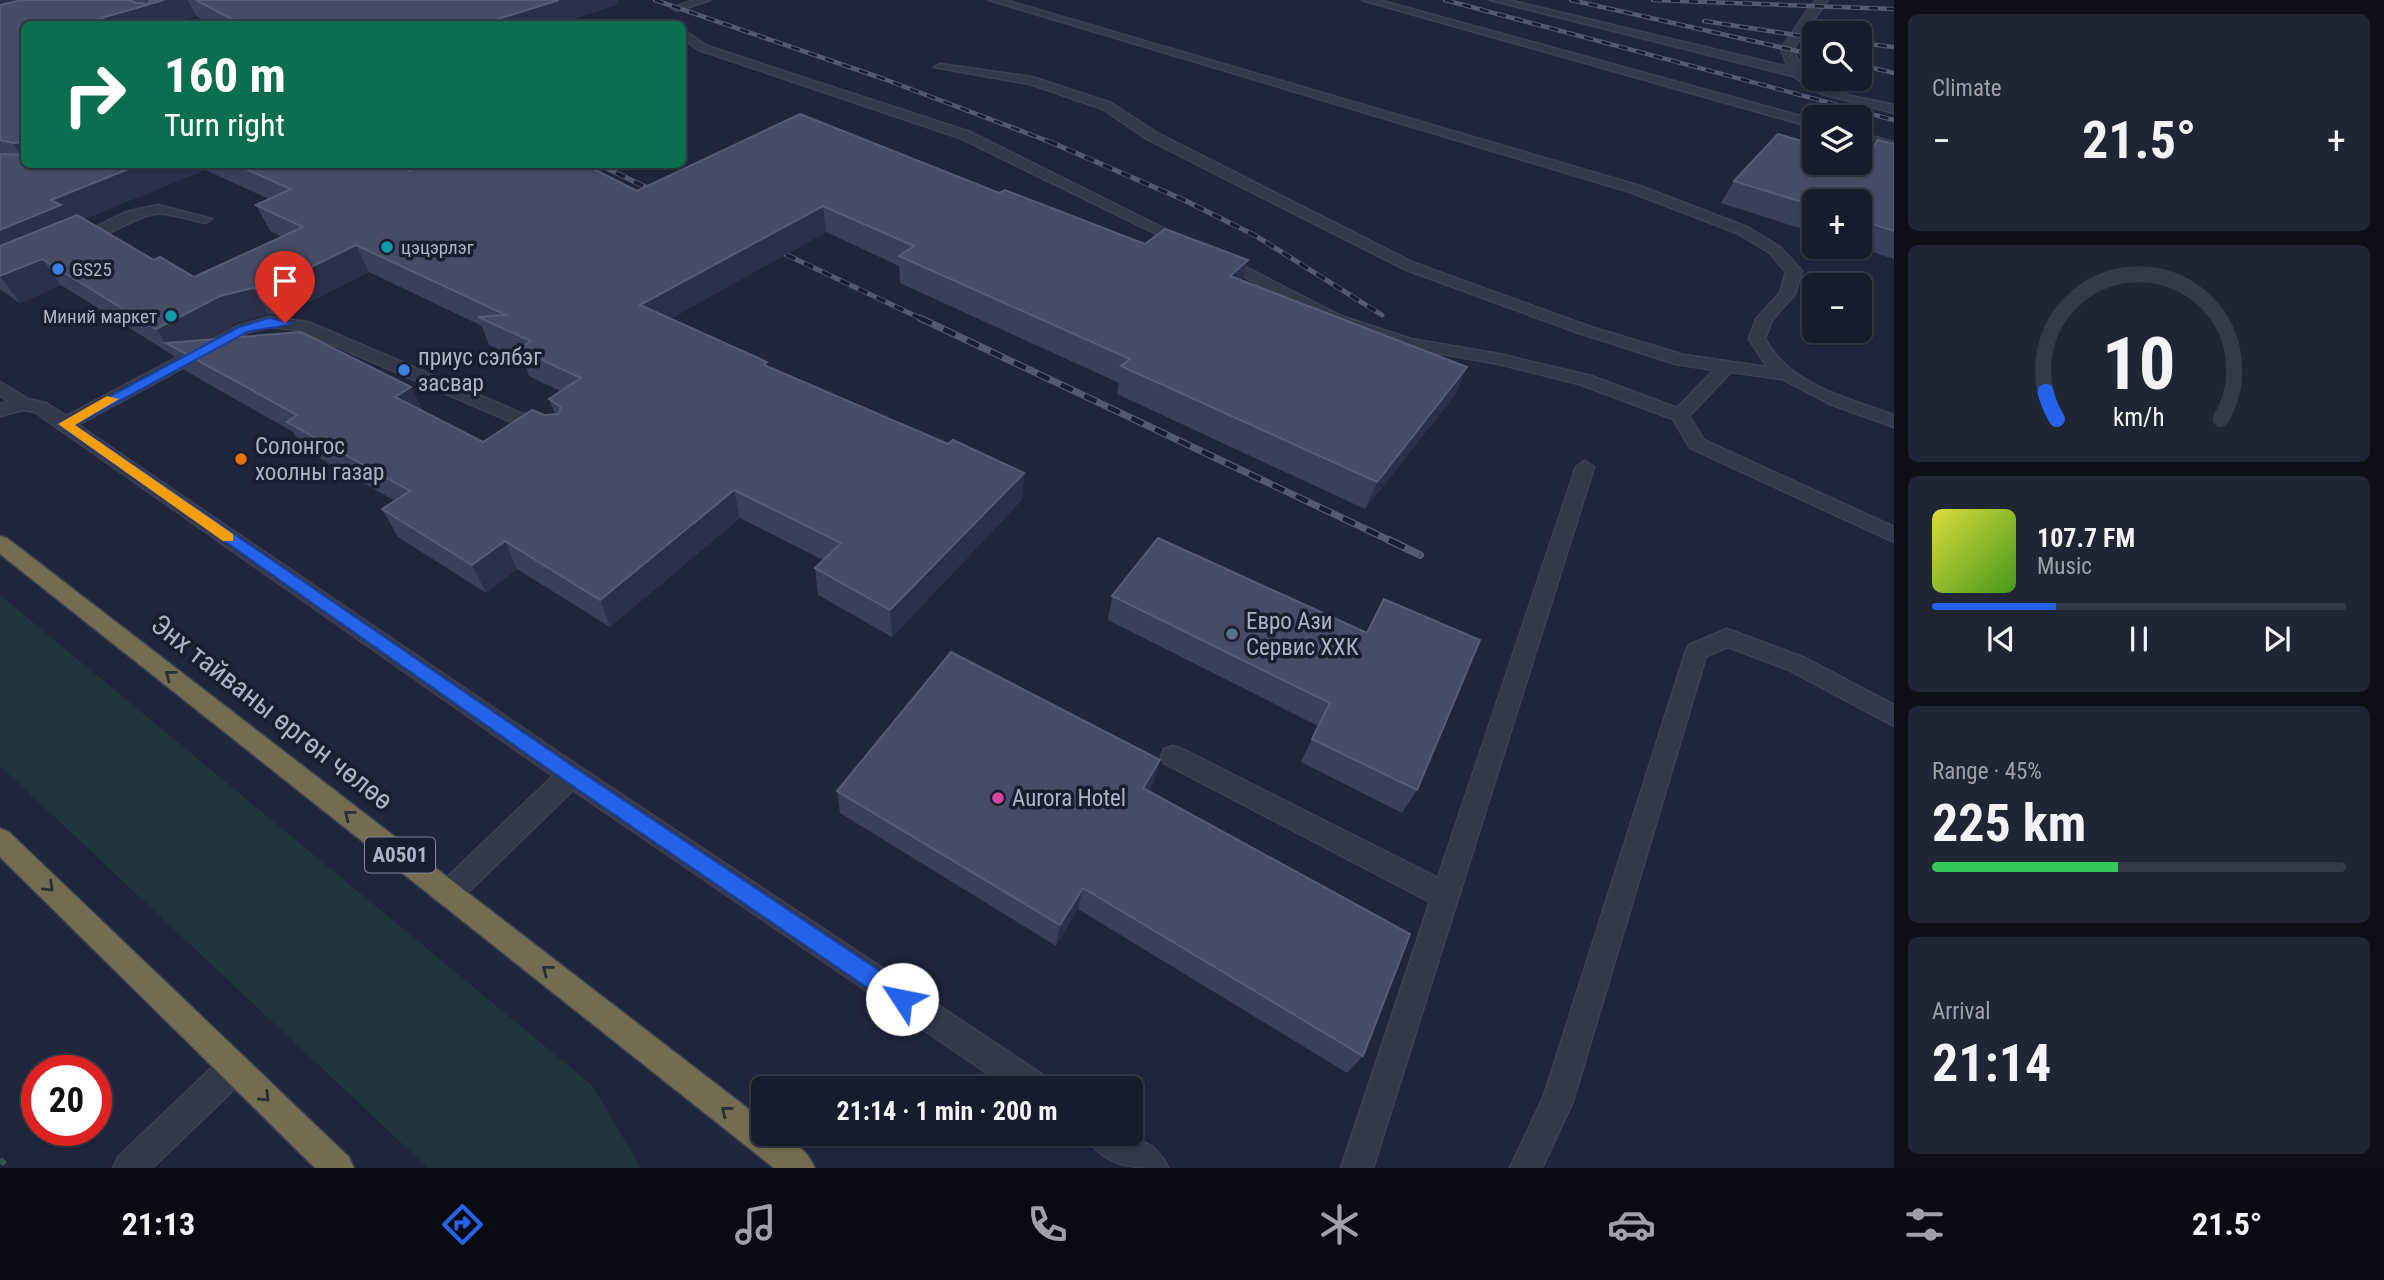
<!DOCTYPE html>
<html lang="en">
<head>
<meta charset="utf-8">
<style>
	:root { --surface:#171c2c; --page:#202534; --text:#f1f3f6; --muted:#9ea1a9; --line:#363a48; --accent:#2563eb }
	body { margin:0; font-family:"Roboto Condensed",sans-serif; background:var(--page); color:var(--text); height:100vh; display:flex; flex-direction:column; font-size:26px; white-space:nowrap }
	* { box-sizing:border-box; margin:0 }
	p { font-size:23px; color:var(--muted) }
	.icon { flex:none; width:38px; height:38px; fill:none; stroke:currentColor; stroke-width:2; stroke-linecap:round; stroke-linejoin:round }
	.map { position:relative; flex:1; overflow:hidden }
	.drawer { display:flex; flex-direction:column; gap:14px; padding:14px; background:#0d0f18; width:490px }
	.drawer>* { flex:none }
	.guide { position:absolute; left:21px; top:21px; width:665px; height:147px; border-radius:10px; box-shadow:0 2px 5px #0004,0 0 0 2px var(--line); background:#0b6e4f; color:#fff; overflow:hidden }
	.buttons { position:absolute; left:1802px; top:21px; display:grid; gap:14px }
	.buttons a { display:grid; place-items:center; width:70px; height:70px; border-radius:10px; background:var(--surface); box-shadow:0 2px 5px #0004,0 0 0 2px var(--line); font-size:35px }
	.speed { position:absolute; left:21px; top:1055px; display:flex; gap:14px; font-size:35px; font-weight:700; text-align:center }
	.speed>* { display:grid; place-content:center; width:91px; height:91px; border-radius:50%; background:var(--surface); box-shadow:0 2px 5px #0004,0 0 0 2px var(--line); line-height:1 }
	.speed .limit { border:10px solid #d22; background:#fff; color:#111 }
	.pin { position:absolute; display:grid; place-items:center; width:60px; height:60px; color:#fff; margin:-72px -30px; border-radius:50% 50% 50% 0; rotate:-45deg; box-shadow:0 0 7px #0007 }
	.pin .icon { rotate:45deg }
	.me { position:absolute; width:77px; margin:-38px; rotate:304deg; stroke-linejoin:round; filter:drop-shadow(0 0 5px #0008) }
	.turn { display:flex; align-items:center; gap:24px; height:147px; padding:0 28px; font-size:32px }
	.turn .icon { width:91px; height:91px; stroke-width:2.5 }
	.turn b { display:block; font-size:49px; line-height:60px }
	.big { font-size:52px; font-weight:700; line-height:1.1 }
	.drawer .widget { flex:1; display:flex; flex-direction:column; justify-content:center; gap:10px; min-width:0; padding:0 24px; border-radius:10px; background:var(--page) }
	.drawer .dial { align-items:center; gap:0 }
	.dial svg { height:182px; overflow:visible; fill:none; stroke:var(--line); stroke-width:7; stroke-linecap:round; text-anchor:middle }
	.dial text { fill:var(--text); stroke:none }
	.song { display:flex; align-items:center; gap:21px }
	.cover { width:84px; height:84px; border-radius:10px; background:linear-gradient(135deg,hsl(60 70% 55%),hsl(100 70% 35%)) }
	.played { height:7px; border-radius:4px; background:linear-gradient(90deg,var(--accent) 30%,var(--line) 30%) }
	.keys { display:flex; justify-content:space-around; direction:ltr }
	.heat { display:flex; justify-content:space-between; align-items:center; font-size:38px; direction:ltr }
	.charge { height:10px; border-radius:5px; background:linear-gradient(90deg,#34c759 45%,var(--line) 0) }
	.trip { position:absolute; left:751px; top:1076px; width:392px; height:70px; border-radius:10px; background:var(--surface); box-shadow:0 2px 5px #0004,0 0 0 2px var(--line); font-weight:700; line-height:70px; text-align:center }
	.dock { display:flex; height:112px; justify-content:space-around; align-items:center; background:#090b12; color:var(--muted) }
	.dock .icon { width:49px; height:49px }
	.dock .selected { color:var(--accent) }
	.dock b { font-size:32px; color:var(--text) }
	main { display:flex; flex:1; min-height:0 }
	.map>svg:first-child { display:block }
	.green { fill:#21333c }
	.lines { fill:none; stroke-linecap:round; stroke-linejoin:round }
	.lane-casing { stroke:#3d4155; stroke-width:3 }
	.highway-casing { stroke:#3b3f53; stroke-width:3 }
	.path { stroke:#3a4c54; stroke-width:6; stroke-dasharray:7 7; stroke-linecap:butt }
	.lane { fill:#33384b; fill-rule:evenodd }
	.highway { fill:#726d50; fill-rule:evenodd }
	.rail-far3-casing { stroke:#555a73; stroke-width:4.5 }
	.rail-far2-casing { stroke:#555a73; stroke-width:5 }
	.rail-far1-casing { stroke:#555a73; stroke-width:7 }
	.rail-casing { stroke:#555a73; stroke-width:8 }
	.rail-far3 { stroke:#191d30; stroke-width:2.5; stroke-dasharray:9; stroke-linecap:butt }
	.rail-far2 { stroke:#191d30; stroke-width:3.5; stroke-dasharray:10; stroke-linecap:butt }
	.rail-far1 { stroke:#191d30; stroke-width:4.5; stroke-dasharray:13; stroke-linecap:butt }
	.rail { stroke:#191d30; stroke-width:5; stroke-dasharray:17; stroke-linecap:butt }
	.wall { fill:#3a405a; fill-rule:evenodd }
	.shaded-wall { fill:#2a3049 }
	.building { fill:#464c66; stroke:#565c75; stroke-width:2 }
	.oneway { stroke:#2b2d36 }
	.route { fill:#2563eb; stroke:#184099; stroke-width:2 }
	.slow { fill:#f59e0b }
	.culture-dot { fill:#0f9aa8; stroke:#191d30; stroke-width:2.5 }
	.shop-dot { fill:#3f7fe0; stroke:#191d30; stroke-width:2.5 }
	.food-dot { fill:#e8710a; stroke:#191d30; stroke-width:2.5 }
	.service-dot { fill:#5c6f8a; stroke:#191d30; stroke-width:2.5 }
	.hotel-dot { fill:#d1479c; stroke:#191d30; stroke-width:2.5 }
	.labels { text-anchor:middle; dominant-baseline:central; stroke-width:7; stroke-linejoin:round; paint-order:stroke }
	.far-poi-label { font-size:19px; fill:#aeb2c8; stroke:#191d30; text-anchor:start }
	.shield { fill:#191d30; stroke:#81859a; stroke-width:2 }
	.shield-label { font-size:21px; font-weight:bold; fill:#aeb2c8 }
	.poi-label { font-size:23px; fill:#aeb2c8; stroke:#191d30; text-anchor:start }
	.near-street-label { font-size:28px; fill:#aeb2c8; stroke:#191d30 }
</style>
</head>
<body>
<main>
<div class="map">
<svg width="1894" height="1168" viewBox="0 0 1894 1168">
	<rect width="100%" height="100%" fill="#1f253b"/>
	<path class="green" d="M0,595L592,1085L641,1168H428L0,766Z"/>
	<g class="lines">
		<g class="lane-casing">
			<path id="lane" d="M694,0H710L677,11L672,8Z
				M989,0H1005L1640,186L1747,227L1780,247L1802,271L1795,294L1772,320L1765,339C1789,385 1849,399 1894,415V427L1830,404L1782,379L1731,372L1689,416L1704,440L1894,527V542L1690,448L1673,419L1579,384L1499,364L1408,348L1329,322L1213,260L1221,255L1226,257L1341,316L1411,339L1499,354L1591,376L1677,408L1714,370L1676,364L1579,333L1404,269L1147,139L1103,109L1030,84L934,67L940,64L1032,77L1111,103L1157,133L1414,263L1591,327L1684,355L1767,367L1749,339L1756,319L1780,293L1786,272L1770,253L1737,233L1630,192Z
				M1362,0H1379L1815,120V128Z
				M1490,0H1508L1788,67L1781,49L1811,5L1817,0H1828L1793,49C1811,97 1850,94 1894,105V113L1819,93L1793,76Z
				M682,29L707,46L970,132L1193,243L1191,246H1181L960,138L699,50L682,38Z
				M1860,133L1894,142V150L1860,141Z
				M158,205L212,219L205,223C190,220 170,212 155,214C131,217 91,248 71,243L69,240L126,212Z
				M269,317L308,322L551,426L554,430L545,436L539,434L299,330L269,327L249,332L78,425L580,767L1046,1077L1050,1088H1009L573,790L458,902L449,906L440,902L436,893L440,884L553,776L35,412L23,410L0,416V404L9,402L0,395V382L28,399L46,403L66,416L237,326Z
				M1585,461L1594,467L1373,1168H1341L1430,902L1164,763L1161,756L1164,749L1173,746L1182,749L1438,878L1576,467Z
				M1727,629L1805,658L1894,705V726L1789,670L1728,647L1706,656L1573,1101L1542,1168H1510L1544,1096L1686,651L1689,645Z
				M234,1053L245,1057L249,1068L245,1079L152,1168H113L118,1157L223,1057Z
				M1086,1134C1118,1134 1154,1134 1168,1168C1136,1168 1101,1168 1086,1134Z"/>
		</g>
		<g class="highway-casing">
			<path id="highway" d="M0,536L7,538L763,1120V1134C785,1134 806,1147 815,1168H774L0,554Z
				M0,828L9,832L349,1157L354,1168H315L0,857Z"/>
		</g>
		<path class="path" d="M0,1159L8,1168"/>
		<use href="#lane" class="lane"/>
		<use href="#highway" class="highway"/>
		<g class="rail-far3-casing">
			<path id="rail-far3" d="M655,0L884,79L1053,143
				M1445,0L1894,120
				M1571,0L1815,55
				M1653,0L1894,9
				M1704,21L1815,38
				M1860,43L1894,47
				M1860,65L1894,73"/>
		</g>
		<g class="rail-far2-casing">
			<path id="rail-far2" d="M1048,141L1184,200L1256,236L1382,315
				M598,164L664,196
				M768,246L924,320"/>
		</g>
		<g class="rail-far1-casing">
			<path id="rail-far1" d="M920,318L1393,542"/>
		</g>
		<g class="rail-casing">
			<path id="rail" d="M1389,540L1420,555"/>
		</g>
		<use href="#rail-far3" class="rail-far3"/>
		<use href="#rail-far2" class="rail-far2"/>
		<use href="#rail-far1" class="rail-far1"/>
		<use href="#rail" class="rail"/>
	</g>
	<path class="wall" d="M0,0H617L618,4L557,24H211L196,16L168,24H24V164H396L411,171L637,191L999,193L1145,244L1243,280L1467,367L1455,395L1365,509L1117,394L1119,383L900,283L899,266L826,232L670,319L767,366L948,444L1024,473L1022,500L892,637L818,595L815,568L823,560L740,518L610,627L517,569L486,593L398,537L382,509L395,501L304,449L293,432L184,370L174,356L61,285L20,303L0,289ZM205,170L269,199L256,205L270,231L282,237L194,277L154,260L84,219ZM369,272L482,326L489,345L524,361L529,376L560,391L549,399L555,414L544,415L483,442L423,411L205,340L236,323L268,314L281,316Z
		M1894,144V259L1857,247H1860V201H1815V233L1721,203L1734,181L1865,159Z
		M1112,596L1367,633L1417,790L1402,813L1301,762L1318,726L1108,620Z
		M1160,760L1153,784L1149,791L1363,1056L1347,1073L1078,909L1056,946L840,813L837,791Z"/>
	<path class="shaded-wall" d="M0,0H46L0,19Z
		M164,0H188L196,16L168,24H81Z
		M559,0H617L618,4L557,24H482Z
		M24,142V160L13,143Z
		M141,164H202L205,170L73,224L0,264V230L51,200Z
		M823,206L826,232L646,332L640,305Z
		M356,245L369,272L281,316L266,289Z
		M42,259L61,285L20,303L0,276Z
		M1248,260L1241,287L1230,276Z
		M253,288L268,314L236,323L182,352L166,343L174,356L156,329L220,296Z
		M1467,367L1455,395L1365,509L1377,482Z
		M411,387L425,414L395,397Z
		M1024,473L1022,500L892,637L890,610Z
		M734,490L740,518L610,627L600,600Z
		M505,541L517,569L486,593L472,565Z
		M1160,760L1153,784L1137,811L1143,788Z
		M1083,888L1078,909L1056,946L1060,925Z"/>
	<path class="building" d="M22,0H129L136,3L149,4L150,0H164L81,24H24V142L13,143L0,140V5Z
		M196,0H559L482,24H241Z
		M800,114L999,193L1005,190L1145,244L1165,229L1248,260L1230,276L1467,367L1377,482L1121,366L1130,359L899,256L914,246L823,206L640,305L767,362L764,365L948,444L953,440L1024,473L890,610L815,568L841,543L734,490L600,600L505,541L472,565L382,509L410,491L287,422L297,415L166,343L301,332L411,387L395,397L483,442L532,410L544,415L558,414L561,407L549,399L581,378L519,349L531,341L478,317L506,315L356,245L266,289L253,288L220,296L156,329L42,259L0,276V246L77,215L154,260L160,257L194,277L303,227L256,205L291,189L234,164H396L411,171L414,164H584L637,191Z
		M1778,134L1815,145V163H1860V158L1865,159L1878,140L1894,144V231L1860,220V201H1815V206L1734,181Z
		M0,154L24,155V164H141L51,200L61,205L0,230Z
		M1158,538L1367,633L1384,599L1480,640L1417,790L1312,739L1330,703L1112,596Z
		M951,652L1160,760L1143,788L1410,934L1363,1056L1083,888L1060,925L837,791Z"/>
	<defs><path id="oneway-chevron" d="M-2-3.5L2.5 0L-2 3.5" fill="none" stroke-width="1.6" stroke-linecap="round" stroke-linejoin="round" transform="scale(1.75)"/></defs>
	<g class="oneway">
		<use href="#oneway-chevron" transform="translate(170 675) rotate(-142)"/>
		<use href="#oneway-chevron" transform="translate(349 815) rotate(-142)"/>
		<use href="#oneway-chevron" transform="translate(49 887) rotate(44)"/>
		<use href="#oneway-chevron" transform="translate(547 970) rotate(-142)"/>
		<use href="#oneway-chevron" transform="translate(265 1097) rotate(44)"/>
		<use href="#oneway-chevron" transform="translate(726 1111) rotate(-142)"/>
	</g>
	<path class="route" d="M269,318L292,323C284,328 260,328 247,332L75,425L577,769L910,991L913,999L910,1006L902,1010L894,1006L564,780L58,424L239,327Z"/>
	<path class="slow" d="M107,396L119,399L75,425L233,534V541H223L58,424Z"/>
	<g class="culture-dot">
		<circle cx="387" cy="247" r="7"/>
		<circle cx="171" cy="316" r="7"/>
	</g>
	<g class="shop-dot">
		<circle cx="58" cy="269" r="7"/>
		<circle cx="404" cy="370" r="7"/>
	</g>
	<circle class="food-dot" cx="241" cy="459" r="7"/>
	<circle class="service-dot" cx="1232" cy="634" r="7"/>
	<circle class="hotel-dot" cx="998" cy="798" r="7"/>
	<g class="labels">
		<g class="far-poi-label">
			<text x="401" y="247">цэцэрлэг</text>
			<text x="72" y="269">GS25</text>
			<text x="157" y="316" text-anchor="end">Миний маркет</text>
		</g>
		<rect class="shield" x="365" y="837.5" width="70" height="35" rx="5"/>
		<g class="shield-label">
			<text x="400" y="855">A0501</text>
		</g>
		<g class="poi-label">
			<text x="418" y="357">приус сэлбэг<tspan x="418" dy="26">засвар</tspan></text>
			<text x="255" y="446">Солонгос<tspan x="255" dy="26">хоолны газар</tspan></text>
			<text x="1246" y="621">Евро Ази<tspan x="1246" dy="26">Сервис ХХК</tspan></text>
			<text x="1012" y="798">Aurora Hotel</text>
		</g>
		<g class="near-street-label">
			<text transform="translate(272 712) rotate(38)">Энх тайваны өргөн чөлөө</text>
		</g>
	</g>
</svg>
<div class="buttons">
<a><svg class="icon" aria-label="search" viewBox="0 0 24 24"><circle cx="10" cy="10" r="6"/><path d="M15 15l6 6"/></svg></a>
<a><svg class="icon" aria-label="layers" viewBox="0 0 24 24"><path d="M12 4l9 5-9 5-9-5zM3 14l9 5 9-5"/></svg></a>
<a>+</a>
<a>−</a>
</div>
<div class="speed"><div class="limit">20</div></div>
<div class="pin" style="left:285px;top:323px;background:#d93025"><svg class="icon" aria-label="arrive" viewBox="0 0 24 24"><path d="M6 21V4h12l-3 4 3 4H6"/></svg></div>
<svg class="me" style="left:902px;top:999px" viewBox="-20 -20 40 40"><circle r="19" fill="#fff"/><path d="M0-13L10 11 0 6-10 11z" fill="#2563eb"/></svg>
<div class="trip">21:14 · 1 min · 200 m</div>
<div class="guide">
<div class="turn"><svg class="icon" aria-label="right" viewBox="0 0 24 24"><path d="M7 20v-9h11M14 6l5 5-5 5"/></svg><div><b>160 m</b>Turn right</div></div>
</div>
</div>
<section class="drawer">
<div class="widget"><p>Climate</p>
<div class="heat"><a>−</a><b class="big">21.5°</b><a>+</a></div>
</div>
<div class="widget dial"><svg viewBox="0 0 100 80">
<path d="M14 69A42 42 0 1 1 86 69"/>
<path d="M14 69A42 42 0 0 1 9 57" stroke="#2563eb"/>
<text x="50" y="56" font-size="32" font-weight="700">10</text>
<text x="50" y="72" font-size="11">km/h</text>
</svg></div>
<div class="widget">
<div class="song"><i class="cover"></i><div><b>107.7 FM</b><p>Music</p></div></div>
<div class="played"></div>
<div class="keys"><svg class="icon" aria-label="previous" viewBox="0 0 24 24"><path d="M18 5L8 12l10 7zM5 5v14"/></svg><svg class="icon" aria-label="pause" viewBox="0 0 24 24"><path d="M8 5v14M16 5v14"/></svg><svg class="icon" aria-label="next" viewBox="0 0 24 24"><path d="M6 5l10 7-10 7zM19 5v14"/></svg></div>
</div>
<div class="widget"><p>Range · 45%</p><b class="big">225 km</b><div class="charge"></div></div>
<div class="widget"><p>Arrival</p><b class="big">21:14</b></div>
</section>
</main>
<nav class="dock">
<b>21:13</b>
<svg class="icon selected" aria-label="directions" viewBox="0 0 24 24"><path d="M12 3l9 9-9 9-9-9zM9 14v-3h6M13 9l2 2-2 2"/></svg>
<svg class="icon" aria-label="music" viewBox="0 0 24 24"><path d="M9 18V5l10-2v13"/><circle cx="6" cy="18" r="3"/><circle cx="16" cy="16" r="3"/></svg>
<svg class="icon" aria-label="phone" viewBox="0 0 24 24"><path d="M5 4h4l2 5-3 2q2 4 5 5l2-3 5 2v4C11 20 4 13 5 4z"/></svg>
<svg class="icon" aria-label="climate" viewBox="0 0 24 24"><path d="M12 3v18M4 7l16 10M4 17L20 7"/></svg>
<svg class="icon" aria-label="car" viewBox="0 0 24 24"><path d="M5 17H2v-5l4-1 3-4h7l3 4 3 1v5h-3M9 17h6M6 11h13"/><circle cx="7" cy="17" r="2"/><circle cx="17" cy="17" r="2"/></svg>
<svg class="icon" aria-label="filters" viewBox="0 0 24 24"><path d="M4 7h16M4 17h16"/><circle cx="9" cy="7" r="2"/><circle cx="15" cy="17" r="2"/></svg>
<b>21.5°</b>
</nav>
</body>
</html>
